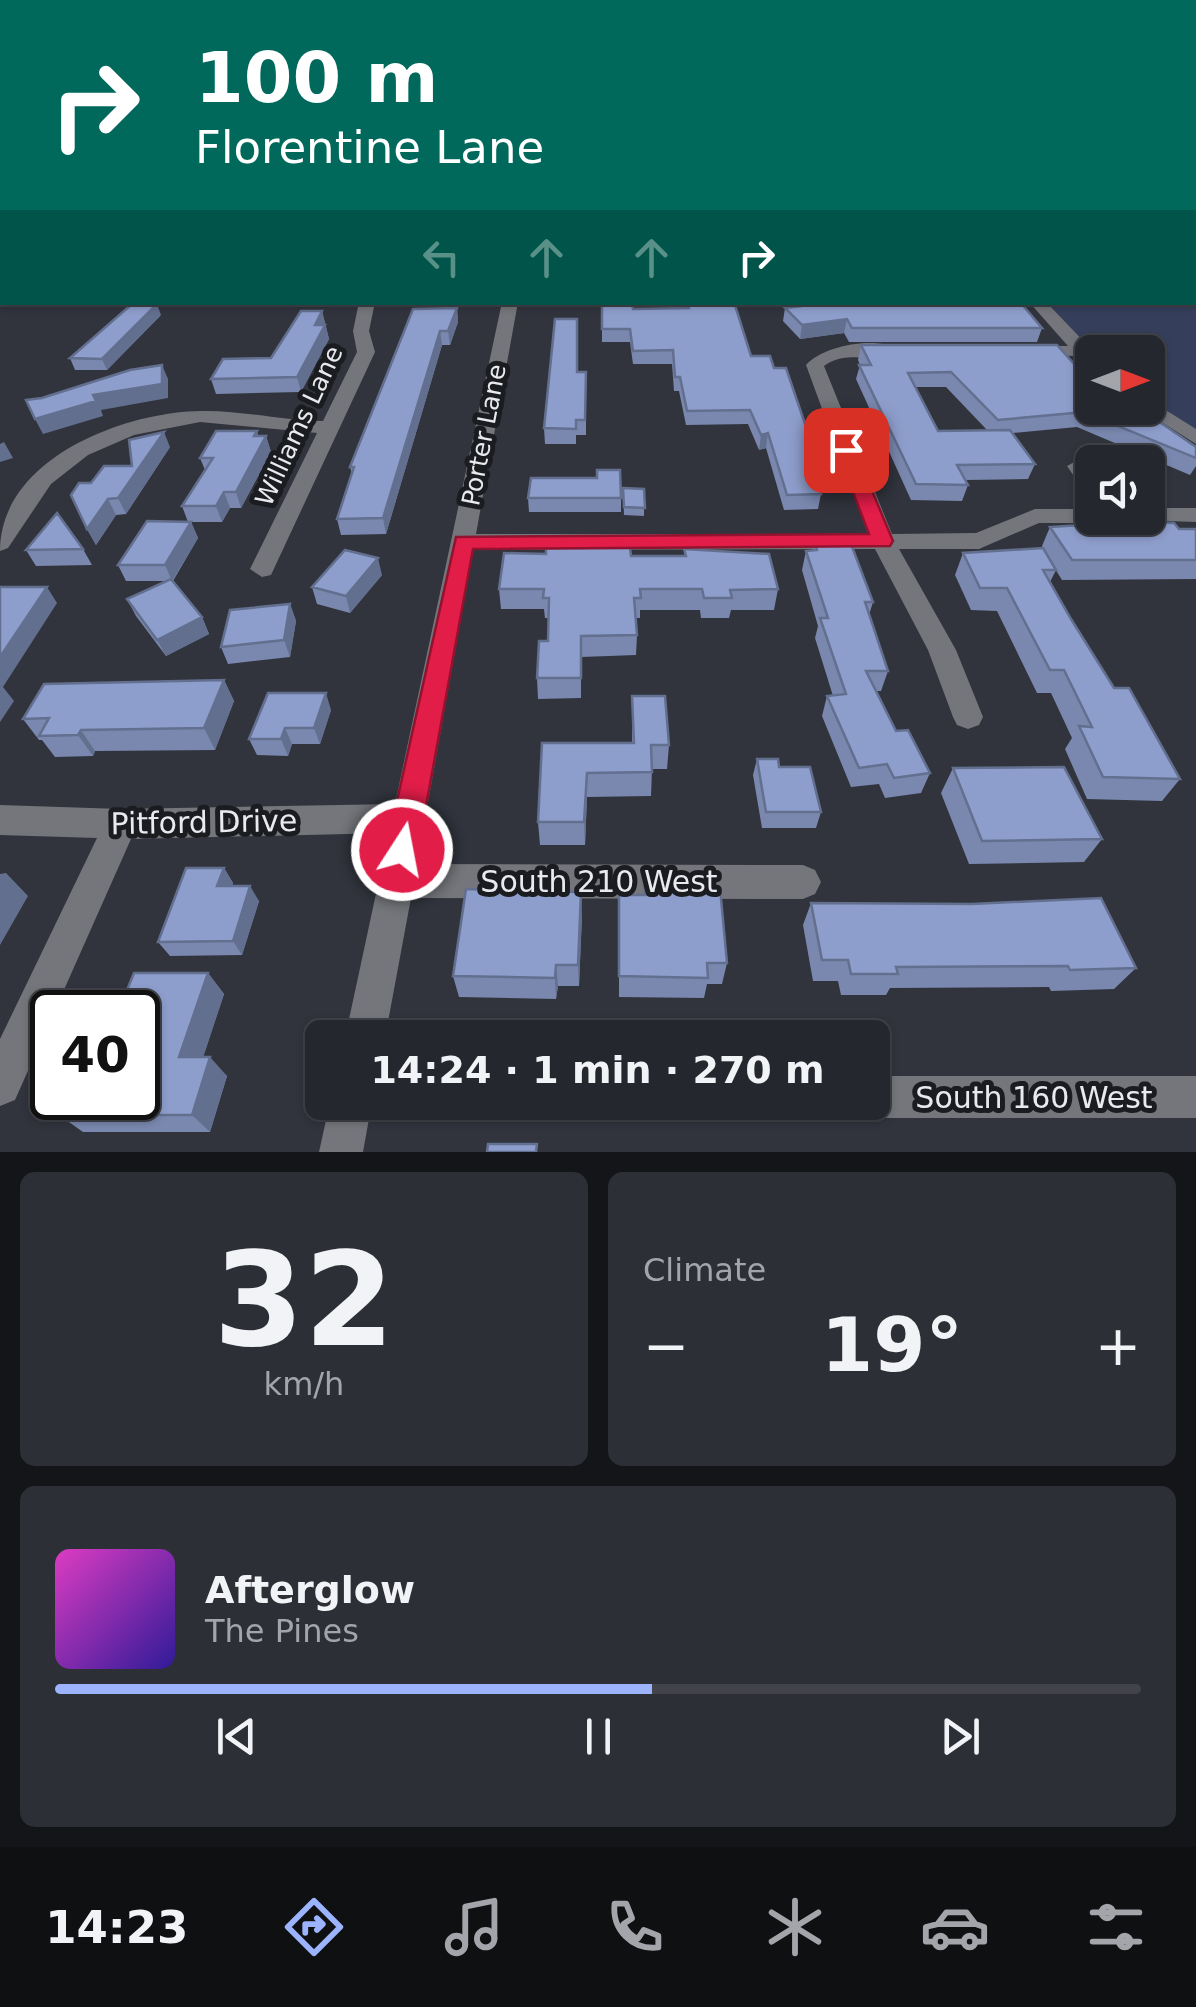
<!DOCTYPE html>
<html lang="en">
<head>
<meta charset="utf-8">
<style>
	:root { --surface:#25272e; --page:#2d2f36; --text:#f1f3f6; --muted:#a3a5aa; --line:#42444a; --accent:#9cb4fd }
	body { margin:0; font-family:"DejaVu Sans",sans-serif; background:var(--page); color:var(--text); height:100vh; display:flex; flex-direction:column; font-size:38px; white-space:nowrap }
	* { box-sizing:border-box; margin:0 }
	p { font-size:32px; color:var(--muted) }
	.icon { flex:none; width:55px; height:55px; fill:none; stroke:currentColor; stroke-width:2; stroke-linecap:round; stroke-linejoin:round }
	.map { position:relative; height:1152px; overflow:hidden }
	.panel { display:flex; flex-direction:column; gap:20px; padding:20px; background:#141519; flex:1 }
	.panel>* { flex:none }
	.top-card { position:absolute; left:0px; top:0px; width:1198px; height:305px; box-shadow:0 2px 8px #0004,0 0 0 2px var(--line); background:#00695c; color:#fff; overflow:hidden }
	.needle { width:65px; rotate:90deg }
	.tools { position:absolute; left:1075px; top:335px; display:grid; gap:20px }
	.tools a { display:grid; place-items:center; width:90px; height:90px; border-radius:15px; background:var(--surface); box-shadow:0 2px 8px #0004,0 0 0 2px var(--line); font-size:50px }
	.speed { position:absolute; left:30px; top:990px; display:flex; gap:20px; font-size:50px; font-weight:700; text-align:center }
	.speed>* { display:grid; place-content:center; width:130px; height:130px; border-radius:50%; background:var(--surface); box-shadow:0 2px 8px #0004,0 0 0 2px var(--line); line-height:1 }
	.speed .limit { border:5px solid #111; border-radius:15px; background:#fff; color:#111 }
	.pin { position:absolute; display:grid; place-items:center; width:85px; height:85px; color:#fff; margin:-42px; border-radius:20px; box-shadow:0 5px 15px #0006 }
	.me { position:absolute; width:110px; margin:-55px; rotate:11deg; stroke-linejoin:round; filter:drop-shadow(0 0 8px #0008) }
	.turn { display:flex; align-items:center; gap:35px; height:210px; padding:0 30px; font-size:45px }
	.turn .icon { width:130px; height:130px; stroke-width:2.5 }
	.turn b { display:block; font-size:70px; line-height:85px }
	.lanes { display:flex; align-items:center; height:95px; padding:0 30px; background:#0003; justify-content:center; gap:50px; direction:ltr }
	.lanes .off { opacity:.35 }
	.big { font-size:75px; font-weight:600; line-height:1.1 }
	.panel .tile { flex:1; display:flex; flex-direction:column; justify-content:center; gap:15px; min-width:0; padding:0 35px; border-radius:15px; background:var(--page) }
	.panel .dial { align-items:center; gap:0 }
	.dial b { font-size:130px; line-height:1 }
	.song { display:flex; align-items:center; gap:30px }
	.cover { width:120px; height:120px; border-radius:15px; background:linear-gradient(135deg,hsl(310 70% 55%),hsl(250 70% 35%)) }
	.played { height:10px; border-radius:5px; background:linear-gradient(90deg,var(--accent) 55%,var(--line) 55%) }
	.keys { display:flex; justify-content:space-around; direction:ltr }
	.heat { display:flex; justify-content:space-between; align-items:center; font-size:55px; direction:ltr }
	.panel .tiles { flex:1; display:grid; gap:20px; grid-template-columns:1fr 1fr }
	.tile:last-child { grid-column:span 2 }
	.trip { position:absolute; left:305px; top:1020px; width:585px; height:100px; border-radius:15px; background:var(--surface); box-shadow:0 2px 8px #0004,0 0 0 2px var(--line); font-weight:600; line-height:100px; text-align:center }
	.tabs { display:flex; height:160px; justify-content:space-around; align-items:center; background:#0f1012; color:var(--muted) }
	.tabs .icon { width:70px; height:70px }
	.tabs .selected { color:var(--accent) }
	.tabs b { font-size:45px; color:var(--text) }
	.map>svg:first-child { display:block }
	.green { fill:#353f5b }
	.lines { fill:none; stroke-linecap:round; stroke-linejoin:round }
	.minor { fill:#75767b; fill-rule:evenodd }
	.major { fill:#b4b7c0; fill-rule:evenodd }
	.wall { fill:#7a88af; fill-rule:evenodd }
	.shaded-wall { fill:#636f8f }
	.building { fill:#8e9ecc; stroke:#636f8f; stroke-width:2.5 }
	.route { fill:#e11d48; stroke:#92132f; stroke-width:2.5 }
	.labels { text-anchor:middle; dominant-baseline:central; stroke-width:10; stroke-linejoin:round; paint-order:stroke }
	.street-label { font-size:25px; fill:#e8eaf0; stroke:#1b1c20 }
	.near-street-label { font-size:30px; fill:#e8eaf0; stroke:#1b1c20 }
</style>
</head>
<body>
<div class="map">
<svg width="1196" height="1152" viewBox="0 0 1196 1152">
	<rect width="100%" height="100%" fill="#31343d"/>
	<path class="green" d="M1196,295V438L1148,405V352H1092V361L1037,303L1195,302Z"/>
	<g class="lines">
		<path class="minor" d="M359,302H375L369,331L375,352L271,575L262,577L250,569L317,433L200,422L134,435L88,455L51,484L8,548L0,551C0,459 123,412 201,411C242,410 282,421 323,421L357,352L353,331Z
			M502,302H518L476,534H868L806,365C824,345 879,335 901,351C879,366 847,348 824,366L892,534L976,533L1035,509H1092V518H1102L1092,523H1039L979,549H899L956,650L983,717L979,725L968,729L957,725L953,717L928,650L875,549L473,550L417,864L803,865L815,870L821,882L815,894L803,899L411,898L385,1038H345L389,833L131,839L15,1100L0,1106V1039L97,838L0,835V805L121,809L395,804Z
			M1029,302H1046L1094,352L1092,362H1083L1078,356L1026,355L1023,351L1032,346H1068Z
			M1148,399L1196,429V444L1141,409L1148,408Z
			M1078,460L1086,461L1092,471V492L1084,491L1067,466Z
			M1148,508H1196V522L1140,520L1148,518Z
			M872,1076H1196V1118H872L857,1112L853,1102H872Z
			M330,1102H372L363,1152H319Z"/>
		<path class="major" d="M0,290H2V300H0Z
			M1195,290H1196V300H1195Z"/>
	</g>
	<path class="wall" d="M0,188H2V273H0Z
		M686,302H734L751,356L821,471L818,486L821,494L818,509L784,510L766,448L759,450L748,424L686,425L679,391H674L672,364H633L630,342H602V303L633,309L686,308Z
		M457,308L458,322L450,345H442L386,534L341,535L337,519L352,474L350,467L413,309Z
		M785,308L1042,328L1037,342H849L844,333L800,339L783,321Z
		M322,311L329,339L301,392L216,394L211,379L271,358Z
		M161,315L107,370H75L70,358Z
		M861,345L1092,408L1196,447V466L1190,475L1077,427L1013,433L1035,464L1028,479L965,480L968,485L962,501L911,500L856,379L860,365L858,360ZM915,387H946L988,431H938Z
		M577,372H586V435H576V444H545L544,428Z
		M257,431L258,436H266L271,452L241,508H230L222,522H191L198,538L173,581L202,617L209,634L166,656L136,616L127,599L167,581H126L118,565L188,522L182,506L205,470L200,458Z
		M170,447L126,514L116,515L96,545L87,529L91,483Z
		M623,488L644,489V516L624,515Z
		M528,498H621V512H529Z
		M1050,527L1196,529V579L1062,580L1049,559L1056,570L1050,582L1071,619L1114,688L1180,779L1162,801L1087,799L1065,749L1072,738L1051,693H1037L997,611L971,610L955,575L963,553L1043,548L1042,546Z
		M815,544L873,602L869,615L888,671L881,691H876L896,731L930,773L921,793L885,798L879,784L851,787L822,716L827,696H833L815,638L818,626L802,570L806,551L813,550Z
		M83,549L92,565L36,566L26,550Z
		M684,549L778,589L774,610H731L729,618H701L700,610H640V618H635L637,635L636,655L581,657V698L538,699L537,678L548,641V618H545L544,609H501L499,589L631,556H684Z
		M382,575L350,613L317,604L312,587Z
		M290,604L296,621L290,657L228,664L221,647Z
		M224,680L234,701L215,750L95,751L93,756L55,757L42,740H39L23,719Z
		M632,696L669,745L667,769H652L651,796L587,797L585,845H540L538,822L542,743H632Z
		M331,710L320,744H292L288,756L257,755L249,739Z
		M757,759L779,767L821,812L816,828H762L753,775Z
		M953,768L1102,839L1084,862L969,864L941,793Z
		M224,868L233,883L232,886L259,901L242,955L170,956L158,942Z
		M644,886L727,963L722,984H707L704,998L619,997V895H644Z
		M811,903L1136,968L1114,989L1051,991L1049,987L890,988L886,995H841L838,981H813L803,925Z
		M582,915L579,986H558L556,999L459,997L453,976Z
		M208,973L224,994L203,1057L227,1076L210,1132H83L59,1115Z"/>
	<path class="shaded-wall" d="M157,304L161,315L107,370L102,359Z
		M457,308L458,322L450,345L448,331Z
		M322,311L329,339L301,392L297,377L315,325Z
		M847,319L844,333L800,339L802,325Z
		M440,331L442,345L386,534L383,518Z
		M162,365L168,379V398L101,410L103,416L43,434L35,419Z
		M257,431L261,446L266,436L271,452L241,508L236,492Z
		M164,432L170,447L126,514L118,498Z
		M768,433L766,448L759,450L761,435Z
		M4,442L13,458L0,462V444Z
		M224,492L230,508L222,522L216,506Z
		M108,499L116,515L96,545L87,529Z
		M191,522L198,538L172,581L165,565Z
		M378,558L382,575L350,613L346,596Z
		M47,587L57,603L3,687L14,701L0,722V657Z
		M290,604L296,621L290,657L284,640Z
		M202,617L209,634L166,656L157,640Z
		M224,680L234,701L215,750L204,728Z
		M326,693L331,710L320,744L314,728Z
		M285,728L292,744L288,756L281,739Z
		M81,730L95,751L93,756L78,735Z
		M587,773V797L585,845L584,822Z
		M224,868L233,883L227,901L217,886Z
		M6,873L28,896L0,945V874Z
		M250,886L259,901L242,955L233,941Z
		M581,892L582,915L579,986L578,965Z
		M556,965L558,986L556,999L555,978Z
		M208,973L224,994L197,1076L179,1057Z
		M210,1057L227,1076L210,1132L192,1115Z"/>
	<path class="building" d="M0,188H2V259H0Z
		M1195,202H1196V259H1195Z
		M688,302H734L751,356H770L774,368H786L821,471L813,472L821,494L787,495L768,433L761,435L750,410L687,411L680,377H675L673,350L633,351L630,329H602V303H632L633,309L689,308Z
		M1020,302L1042,328H852L847,319L802,325L785,308L826,303Z
		M132,304H157L102,359L70,358Z
		M457,308L448,331H440L383,518L337,519L354,467H350L413,309Z
		M301,311H322L315,325H325L297,377L211,379L223,359L271,358Z
		M555,319H577V372H586L585,420H576V429L544,428Z
		M861,345H1057L1092,384V408H1139L1196,447V458L1084,412L998,420L951,372L908,373L938,431L1010,430L1035,464L957,465L968,485L916,484L859,365H871Z
		M162,365V384L93,395L96,401L35,419L26,400L42,398L130,370Z
		M216,431H257L254,436H266L236,492H224L216,506H182L213,458H200Z
		M164,432L118,498L108,499L87,529L71,495L79,483H91L104,466H132L129,440Z
		M597,470H620L621,498H528L531,478H597Z
		M623,488L644,489L645,508L624,507Z
		M57,513L83,549L26,550Z
		M147,521L191,522L165,565H118Z
		M1128,522L1174,523L1179,529H1196V560H1072L1050,527Z
		M815,544H851L873,602H865L888,671H866L896,731L908,730L930,773L894,778L887,764L859,768L827,696L846,694L820,618H828L806,551L817,550Z
		M546,548H630L631,556H686L684,549L769,554L778,589L730,590L732,598H704L702,589H640L641,598H634L637,635L581,636V678H537L539,641H548L549,598H543L544,589H499L504,553L546,554Z
		M1043,548L1056,570H1043L1071,619L1114,688H1129L1180,779L1103,777L1079,726L1092,727L1064,670H1050L1007,588H980L963,553Z
		M345,550L378,558L346,596L312,587Z
		M171,579L202,617L157,640L127,599Z
		M0,587H47L0,657Z
		M290,604L284,640L221,647L230,610Z
		M224,680L204,728L81,730L78,735L39,736L49,718L23,719L44,684Z
		M268,693H326L314,728H285L281,739H249Z
		M632,696H665L669,745H651L652,772L587,773L584,822H538L542,743H634Z
		M757,759H778L779,767H810L821,812H766Z
		M1064,767L1102,839L982,841L953,768Z
		M186,868H224L217,886H250L233,941L158,942Z
		M644,886L720,888L727,963H707L708,978L619,976V895H645Z
		M466,889L581,892L578,965H556L555,978L453,976Z
		M1101,898L1136,968L1070,970L1068,966L896,967L898,974H851L848,960H822L811,903L972,904Z
		M134,973H208L179,1057H210L192,1115H59L66,1098H138V1012H118Z
		M488,1144H537L536,1152H487Z"/>
	<linearGradient id="sky" x2="0" y2="1"><stop stop-color="#1b1d22"/><stop offset="0.46" stop-color="#485062"/><stop offset="1" stop-color="#485062" stop-opacity="0"/></linearGradient>
	<rect width="1196" height="300" fill="url(#sky)"/>
	<path class="route" d="M839,446L855,450L893,541L890,546L473,549L418,850L413,860L402,864L391,860L386,850L456,537L869,534L837,450Z"/>
	<g class="labels">
		<g class="street-label">
			<text transform="translate(299 426) rotate(-65)">Williams Lane</text>
			<text transform="translate(484 435) rotate(-79)">Porter Lane</text>
		</g>
		<g class="near-street-label">
			<text transform="translate(204 822) rotate(-1)">Pitford Drive</text>
			<text x="599" y="881">South 210 West</text>
			<text x="1034" y="1097">South 160 West</text>
		</g>
	</g>
</svg>
<div class="tools">
<a><svg class="needle" viewBox="-14 -14 28 28"><path d="M0-13l5 13h-10z" fill="#e53935"/><path d="M0 13l5-13h-10z" fill="#a3a5aa"/></svg></a>
<a><svg class="icon" aria-label="sound" viewBox="0 0 24 24"><path d="M4 9h4l5-4v14l-5-4H4zM17 9q2 3 0 6"/></svg></a>
</div>
<div class="speed"><div class="limit">40</div></div>
<div class="pin" style="left:846px;top:450px;background:#d93025"><svg class="icon" aria-label="arrive" viewBox="0 0 24 24"><path d="M6 21V4h12l-3 4 3 4H6"/></svg></div>
<svg class="me" style="left:402px;top:850px" viewBox="-20 -20 40 40"><circle r="17" fill="#e11d48" stroke="#fff" stroke-width="3"/><path d="M0-11L8 9 0 5-8 9z" fill="#fff"/></svg>
<div class="trip">14:24 · 1 min · 270 m</div>
<div class="top-card">
<div class="turn"><svg class="icon" aria-label="right" viewBox="0 0 24 24"><path d="M7 20v-9h11M14 6l5 5-5 5"/></svg><div><b>100 m</b>Florentine Lane</div></div>
<div class="lanes"><svg class="icon off" aria-label="left" viewBox="0 0 24 24"><path d="M17 20v-9H6M10 6l-5 5 5 5"/></svg><svg class="icon off" aria-label="ahead" viewBox="0 0 24 24"><path d="M12 20V5M6 11l6-6 6 6"/></svg><svg class="icon off" aria-label="ahead" viewBox="0 0 24 24"><path d="M12 20V5M6 11l6-6 6 6"/></svg><svg class="icon" aria-label="right" viewBox="0 0 24 24"><path d="M7 20v-9h11M14 6l5 5-5 5"/></svg></div>
</div>
</div>
<section class="panel">
<div class="tiles">
<div class="tile dial"><b>32</b><p>km/h</p></div>
<div class="tile"><p>Climate</p>
<div class="heat"><a>−</a><b class="big">19°</b><a>+</a></div>
</div>
<div class="tile">
<div class="song"><i class="cover"></i><div><b>Afterglow</b><p>The Pines</p></div></div>
<div class="played"></div>
<div class="keys"><svg class="icon" aria-label="previous" viewBox="0 0 24 24"><path d="M18 5L8 12l10 7zM5 5v14"/></svg><svg class="icon" aria-label="pause" viewBox="0 0 24 24"><path d="M8 5v14M16 5v14"/></svg><svg class="icon" aria-label="next" viewBox="0 0 24 24"><path d="M6 5l10 7-10 7zM19 5v14"/></svg></div>
</div>
</div>
</section>
<nav class="tabs">
<b>14:23</b>
<svg class="icon selected" aria-label="directions" viewBox="0 0 24 24"><path d="M12 3l9 9-9 9-9-9zM9 14v-3h6M13 9l2 2-2 2"/></svg>
<svg class="icon" aria-label="music" viewBox="0 0 24 24"><path d="M9 18V5l10-2v13"/><circle cx="6" cy="18" r="3"/><circle cx="16" cy="16" r="3"/></svg>
<svg class="icon" aria-label="phone" viewBox="0 0 24 24"><path d="M5 4h4l2 5-3 2q2 4 5 5l2-3 5 2v4C11 20 4 13 5 4z"/></svg>
<svg class="icon" aria-label="climate" viewBox="0 0 24 24"><path d="M12 3v18M4 7l16 10M4 17L20 7"/></svg>
<svg class="icon" aria-label="car" viewBox="0 0 24 24"><path d="M5 17H2v-5l4-1 3-4h7l3 4 3 1v5h-3M9 17h6M6 11h13"/><circle cx="7" cy="17" r="2"/><circle cx="17" cy="17" r="2"/></svg>
<svg class="icon" aria-label="filters" viewBox="0 0 24 24"><path d="M4 7h16M4 17h16"/><circle cx="9" cy="7" r="2"/><circle cx="15" cy="17" r="2"/></svg>
</nav>
</body>
</html>
